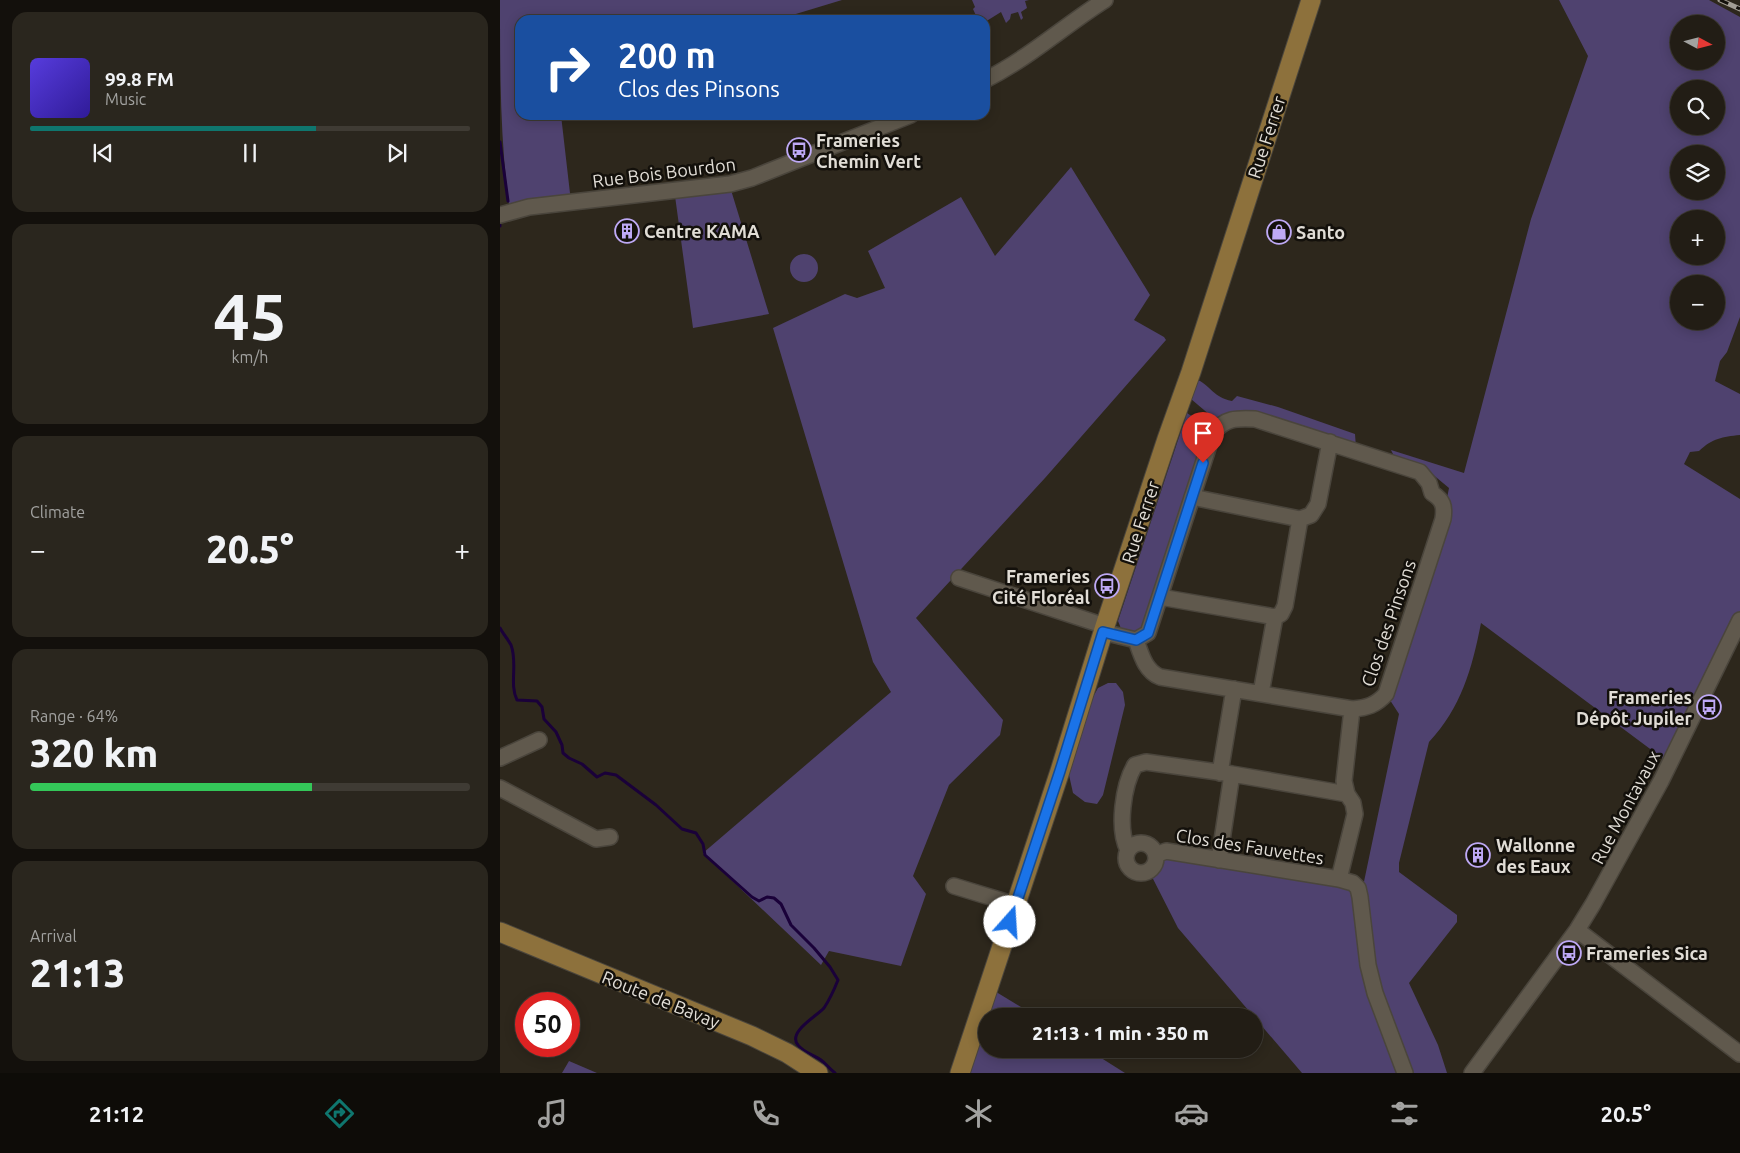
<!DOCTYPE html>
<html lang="en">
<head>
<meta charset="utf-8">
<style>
	:root { --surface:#221d15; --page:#2a261e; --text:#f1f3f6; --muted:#a2a2a0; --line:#3f3b34; --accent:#0f766e }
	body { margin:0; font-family:Ubuntu,sans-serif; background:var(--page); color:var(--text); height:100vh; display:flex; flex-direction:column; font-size:19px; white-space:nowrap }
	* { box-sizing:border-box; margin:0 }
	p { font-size:16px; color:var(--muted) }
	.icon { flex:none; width:28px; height:28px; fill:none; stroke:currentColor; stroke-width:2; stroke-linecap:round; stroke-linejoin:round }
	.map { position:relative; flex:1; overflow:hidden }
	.side { display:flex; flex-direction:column; gap:12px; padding:12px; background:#13100c; width:500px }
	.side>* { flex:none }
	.banner { position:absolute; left:15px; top:15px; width:475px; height:105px; border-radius:15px; box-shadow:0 2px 12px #0003,0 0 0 1px var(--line); background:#1a4fa0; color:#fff; overflow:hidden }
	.needle { width:32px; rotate:97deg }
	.tools { position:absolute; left:1170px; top:15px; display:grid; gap:10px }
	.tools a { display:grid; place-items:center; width:55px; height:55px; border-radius:50%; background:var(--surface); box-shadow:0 2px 12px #0003,0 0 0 1px var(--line); font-size:25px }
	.speed { position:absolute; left:15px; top:992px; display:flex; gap:10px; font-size:25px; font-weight:700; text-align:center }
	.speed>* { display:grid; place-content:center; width:65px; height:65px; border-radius:50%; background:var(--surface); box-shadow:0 2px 12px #0003,0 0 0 1px var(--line); line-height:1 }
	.speed .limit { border:8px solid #d22; background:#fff; color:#111 }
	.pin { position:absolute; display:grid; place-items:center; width:42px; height:42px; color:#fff; margin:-51px -21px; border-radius:50% 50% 50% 0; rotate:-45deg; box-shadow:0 0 5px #0007 }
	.pin .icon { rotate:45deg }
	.me { position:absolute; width:55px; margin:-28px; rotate:19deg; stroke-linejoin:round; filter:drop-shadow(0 0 4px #0008) }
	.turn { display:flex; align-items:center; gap:18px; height:105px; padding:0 20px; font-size:22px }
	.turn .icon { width:65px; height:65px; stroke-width:2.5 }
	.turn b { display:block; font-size:35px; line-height:42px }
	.big { font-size:38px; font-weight:800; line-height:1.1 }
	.side .card { flex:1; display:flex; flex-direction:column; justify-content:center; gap:8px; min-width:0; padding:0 18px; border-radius:15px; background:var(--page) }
	.side .dial { align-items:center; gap:0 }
	.dial b { font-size:65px; line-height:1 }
	.song { display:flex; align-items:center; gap:15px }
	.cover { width:60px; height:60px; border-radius:8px; background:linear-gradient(135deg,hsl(250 70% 55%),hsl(250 70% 35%)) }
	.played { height:5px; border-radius:2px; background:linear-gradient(90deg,var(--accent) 65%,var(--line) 65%) }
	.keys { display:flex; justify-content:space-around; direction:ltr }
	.heat { display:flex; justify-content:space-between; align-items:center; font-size:28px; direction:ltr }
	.charge { height:8px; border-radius:4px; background:linear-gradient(90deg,#34c759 64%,var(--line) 0) }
	.trip { position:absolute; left:478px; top:1008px; width:285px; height:50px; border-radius:25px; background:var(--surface); box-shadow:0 2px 12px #0003,0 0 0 1px var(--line); font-weight:800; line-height:50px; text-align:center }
	.menu { display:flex; height:80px; justify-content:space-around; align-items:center; background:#0e0c08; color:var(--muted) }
	.menu .icon { width:35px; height:35px }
	.menu .active { color:var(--accent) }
	.menu b { font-size:22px; color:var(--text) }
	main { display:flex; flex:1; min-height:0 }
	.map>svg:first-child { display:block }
	.green { fill:#4f426f; fill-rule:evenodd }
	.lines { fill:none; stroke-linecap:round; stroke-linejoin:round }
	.stream { stroke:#1a0139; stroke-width:3 }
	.minor-casing { stroke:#4a453c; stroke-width:18 }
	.major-casing { stroke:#4a453c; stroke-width:21 }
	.minor { stroke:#60594d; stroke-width:15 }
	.major { stroke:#8d713c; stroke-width:19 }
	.rail-casing { stroke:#a39e95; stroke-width:5 }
	.rail { stroke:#13100b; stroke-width:3; stroke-dasharray:9; stroke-linecap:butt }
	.route-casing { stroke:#114b97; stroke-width:12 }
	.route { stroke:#1a73e8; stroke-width:9 }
	.labels { text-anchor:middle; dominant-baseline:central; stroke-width:5; stroke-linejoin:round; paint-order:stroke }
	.street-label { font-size:18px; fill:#e1ddd6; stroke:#13100b }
	.poi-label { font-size:18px; font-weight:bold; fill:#e1ddd6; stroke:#13100b; text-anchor:start }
</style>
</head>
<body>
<main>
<section class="side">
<div class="card">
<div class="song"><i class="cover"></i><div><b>99.8 FM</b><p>Music</p></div></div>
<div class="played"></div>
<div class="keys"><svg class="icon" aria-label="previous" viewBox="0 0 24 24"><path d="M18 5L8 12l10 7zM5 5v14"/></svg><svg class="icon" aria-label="pause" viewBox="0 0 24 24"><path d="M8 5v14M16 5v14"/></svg><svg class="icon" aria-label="next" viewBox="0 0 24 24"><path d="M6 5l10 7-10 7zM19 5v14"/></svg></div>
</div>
<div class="card dial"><b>45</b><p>km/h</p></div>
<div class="card"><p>Climate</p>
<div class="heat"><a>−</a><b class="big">20.5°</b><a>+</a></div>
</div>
<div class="card"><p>Range · 64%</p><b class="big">320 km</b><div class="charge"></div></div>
<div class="card"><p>Arrival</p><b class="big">21:13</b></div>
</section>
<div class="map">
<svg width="1240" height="1073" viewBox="0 0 1240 1073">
	<rect width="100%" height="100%" fill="#2d271c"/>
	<path class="green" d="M0,0H342L276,20H20V115H61L71,202L10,212C0,143 0,71 0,0Z
		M472,0H529L525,1L527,8L521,12L523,18L521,20L518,12L511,14L510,19L506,23L501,12L485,22V20H478L473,9L475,7Z
		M1059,0H1209L1240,17V317L1227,352L1220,361L1215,381L1240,394V435C1222,437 1213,438 1199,451L1190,452L1184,464L1240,499V620L1169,763L981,623C972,669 961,708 929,742L899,863V872L957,915V922L909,983L938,1045L947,1073H802L678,928L649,871L655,863L656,855L839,879L861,896L899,714L886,694L945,508L949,488L931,473L896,460L891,450L964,473L1031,219L1088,56ZM1179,24H1216V61H1179ZM1179,89H1216V126H1179ZM1179,154H1216V191H1179ZM1179,219H1216V256H1179ZM1179,284H1216V321H1179Z
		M571,167L650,295L634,320L664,337L666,340L545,478L416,618L503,720L500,735L449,785L413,876L426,894L401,966L329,951L321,965L203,853L391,692L373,662L273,328L345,294L357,298L385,288L368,251L461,197L495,256Z
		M231,190L269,314L193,328L175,196Z
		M290 268a14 14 0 1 1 28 0a14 14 0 1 1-28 0Z
		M698,380C712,387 713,397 732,401L737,396L778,407L855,434L856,448L747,413L717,421L691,399Z
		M687,413L711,429L646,629L635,634L622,631L618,621Z
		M608,683H616L623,692L625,705L603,795L597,804L585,802L573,793L569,775L593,697L598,688Z
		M488,987L536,1016H486V1049H587L625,1073H460Z
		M69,1061L97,1073H62Z"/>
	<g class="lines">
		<path class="stream" d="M0,142L8,201
			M0,225V226
			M0,628C3,634 8,639 11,645C18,663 9,684 17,700L37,701L42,707L44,719L56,732L62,745L63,753L69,758L82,764L97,777L105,773L116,775L156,805L182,829L196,833L203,844L205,855L252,897L259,901L267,897L274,898L281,904L291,925L314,948L330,967L338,980C334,990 330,999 324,1008C317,1016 287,1032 298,1045C303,1052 314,1055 321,1060C326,1064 330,1069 335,1073"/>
		<g class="minor-casing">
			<path id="minor" d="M485,80C529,58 564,26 605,0
				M0,215L29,207L230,184L252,178L411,115
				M692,497L800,519
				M459,578L605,626
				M660,597L775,617
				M603,632L636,640C641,654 645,671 660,677L852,709C867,708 876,705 886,694L943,519C945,506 943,500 932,493L929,483L920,472L755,419C736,418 725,418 713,433L648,633L636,640
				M761,693L775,617L781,614L785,606L800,519L811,515L818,504L830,442
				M0,758L39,740
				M720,773L734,689
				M0,788L96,839L110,837
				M626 858a15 15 0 1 1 30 0a15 15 0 1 1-30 0Z
				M628,850C617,829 623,785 635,765L646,762L732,774
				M656,855L666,851L839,879L853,883L858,888L860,897L868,965L875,993L905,1073
				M719,860L732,774L847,794
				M839,879L855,814L853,803L847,794L844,781L852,709
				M454,886L516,905
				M1077,930L1240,1054
				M972,1073L1077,930L1093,904L1161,781L1240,620"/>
		</g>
		<g class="major-casing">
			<path id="major" d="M0,932L252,1036L287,1053L318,1073
				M460,1073L560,771L605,626L667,439L691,372L811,0"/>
		</g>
		<use href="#minor" class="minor"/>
		<use href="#major" class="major"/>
		<g class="rail-casing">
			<path id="rail" d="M1220,0L1240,9"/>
		</g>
		<use href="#rail" class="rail"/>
	</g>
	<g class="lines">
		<g class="route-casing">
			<path id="route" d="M510,922L560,771L603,632L636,640L648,633L703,463"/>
		</g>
		<use href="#route" class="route"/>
	</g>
	<defs>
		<g id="bus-ring" transform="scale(1.25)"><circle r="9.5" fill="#13100b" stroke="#bea9f5" stroke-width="1.5"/><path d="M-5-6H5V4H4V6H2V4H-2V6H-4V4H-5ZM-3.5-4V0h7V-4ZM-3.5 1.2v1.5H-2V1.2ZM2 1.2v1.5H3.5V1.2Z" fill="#bea9f5"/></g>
		<g id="building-ring" transform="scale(1.25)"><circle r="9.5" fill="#13100b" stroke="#bea9f5" stroke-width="1.5"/><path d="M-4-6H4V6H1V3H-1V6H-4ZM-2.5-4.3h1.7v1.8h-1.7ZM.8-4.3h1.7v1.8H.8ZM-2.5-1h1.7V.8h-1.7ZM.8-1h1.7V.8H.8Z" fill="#bea9f5"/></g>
		<g id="shop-ring" transform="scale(1.25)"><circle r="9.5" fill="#13100b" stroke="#bea9f5" stroke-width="1.5"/><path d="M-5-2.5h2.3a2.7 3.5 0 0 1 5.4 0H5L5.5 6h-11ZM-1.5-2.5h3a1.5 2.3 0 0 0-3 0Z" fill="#bea9f5"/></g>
	</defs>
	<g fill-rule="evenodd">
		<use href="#bus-ring" x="299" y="150"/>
		<use href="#building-ring" x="127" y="231"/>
		<use href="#shop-ring" x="779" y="232"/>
		<use href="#bus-ring" x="607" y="586"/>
		<use href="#bus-ring" x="1209" y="707"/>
		<use href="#building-ring" x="978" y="855"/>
		<use href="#bus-ring" x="1069" y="953"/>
	</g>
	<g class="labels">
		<g class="street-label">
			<text transform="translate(766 137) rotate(-72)">Rue Ferrer</text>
			<text transform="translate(164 172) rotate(-7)">Rue Bois Bourdon</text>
			<text transform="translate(640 522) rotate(-72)">Rue Ferrer</text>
			<text transform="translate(888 623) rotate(-71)">Clos des Pinsons</text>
			<text transform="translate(1125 807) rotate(-62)">Rue Montavaux</text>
			<text transform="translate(750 846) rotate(9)">Clos des Fauvettes</text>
			<text transform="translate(161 999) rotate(22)">Route de Bavay</text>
		</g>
		<g class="poi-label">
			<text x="316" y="140">Frameries<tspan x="316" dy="21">Chemin Vert</tspan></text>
			<text x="144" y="231">Centre KAMA</text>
			<text x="796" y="232">Santo</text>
			<text x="590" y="576" text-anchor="end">Frameries<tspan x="590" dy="21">Cité Floréal</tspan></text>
			<text x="1192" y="697" text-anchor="end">Frameries<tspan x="1192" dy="21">Dépôt Jupiler</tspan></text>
			<text x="996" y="845">Wallonne<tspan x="996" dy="21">des Eaux</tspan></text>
			<text x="1086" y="953">Frameries Sica</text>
		</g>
	</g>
</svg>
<div class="tools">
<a><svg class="needle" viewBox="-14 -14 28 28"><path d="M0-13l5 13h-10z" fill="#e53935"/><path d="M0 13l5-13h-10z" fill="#a2a2a0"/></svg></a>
<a><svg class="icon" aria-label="search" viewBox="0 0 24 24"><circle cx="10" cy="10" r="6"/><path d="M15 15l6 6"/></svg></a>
<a><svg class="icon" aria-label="layers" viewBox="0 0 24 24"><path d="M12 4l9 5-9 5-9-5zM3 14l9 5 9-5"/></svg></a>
<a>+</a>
<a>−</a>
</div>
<div class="speed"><div class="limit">50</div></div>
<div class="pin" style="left:703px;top:463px;background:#d93025"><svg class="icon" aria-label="arrive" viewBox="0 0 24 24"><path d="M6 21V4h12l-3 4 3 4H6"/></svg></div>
<svg class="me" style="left:510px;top:922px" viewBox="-20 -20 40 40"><circle r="19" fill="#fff"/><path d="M0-13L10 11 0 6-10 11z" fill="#1a73e8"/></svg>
<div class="trip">21:13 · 1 min · 350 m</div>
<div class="banner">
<div class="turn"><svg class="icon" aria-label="right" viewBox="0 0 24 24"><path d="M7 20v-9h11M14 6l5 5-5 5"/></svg><div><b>200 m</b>Clos des Pinsons</div></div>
</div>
</div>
</main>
<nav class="menu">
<b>21:12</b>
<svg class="icon active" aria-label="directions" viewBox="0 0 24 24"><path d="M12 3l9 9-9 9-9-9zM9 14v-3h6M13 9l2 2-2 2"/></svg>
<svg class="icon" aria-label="music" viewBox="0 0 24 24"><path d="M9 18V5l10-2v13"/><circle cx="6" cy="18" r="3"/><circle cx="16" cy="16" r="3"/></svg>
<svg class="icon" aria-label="phone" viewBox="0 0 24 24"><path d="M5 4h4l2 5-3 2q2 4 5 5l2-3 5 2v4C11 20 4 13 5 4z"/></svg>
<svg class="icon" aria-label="climate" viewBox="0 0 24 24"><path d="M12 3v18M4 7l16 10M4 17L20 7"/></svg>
<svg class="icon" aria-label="car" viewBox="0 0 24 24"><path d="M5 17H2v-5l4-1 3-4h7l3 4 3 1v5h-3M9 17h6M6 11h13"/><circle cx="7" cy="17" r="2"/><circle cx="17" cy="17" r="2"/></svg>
<svg class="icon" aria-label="filters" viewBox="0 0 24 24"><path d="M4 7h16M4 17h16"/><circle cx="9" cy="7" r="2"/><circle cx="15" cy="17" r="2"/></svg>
<b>20.5°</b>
</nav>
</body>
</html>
